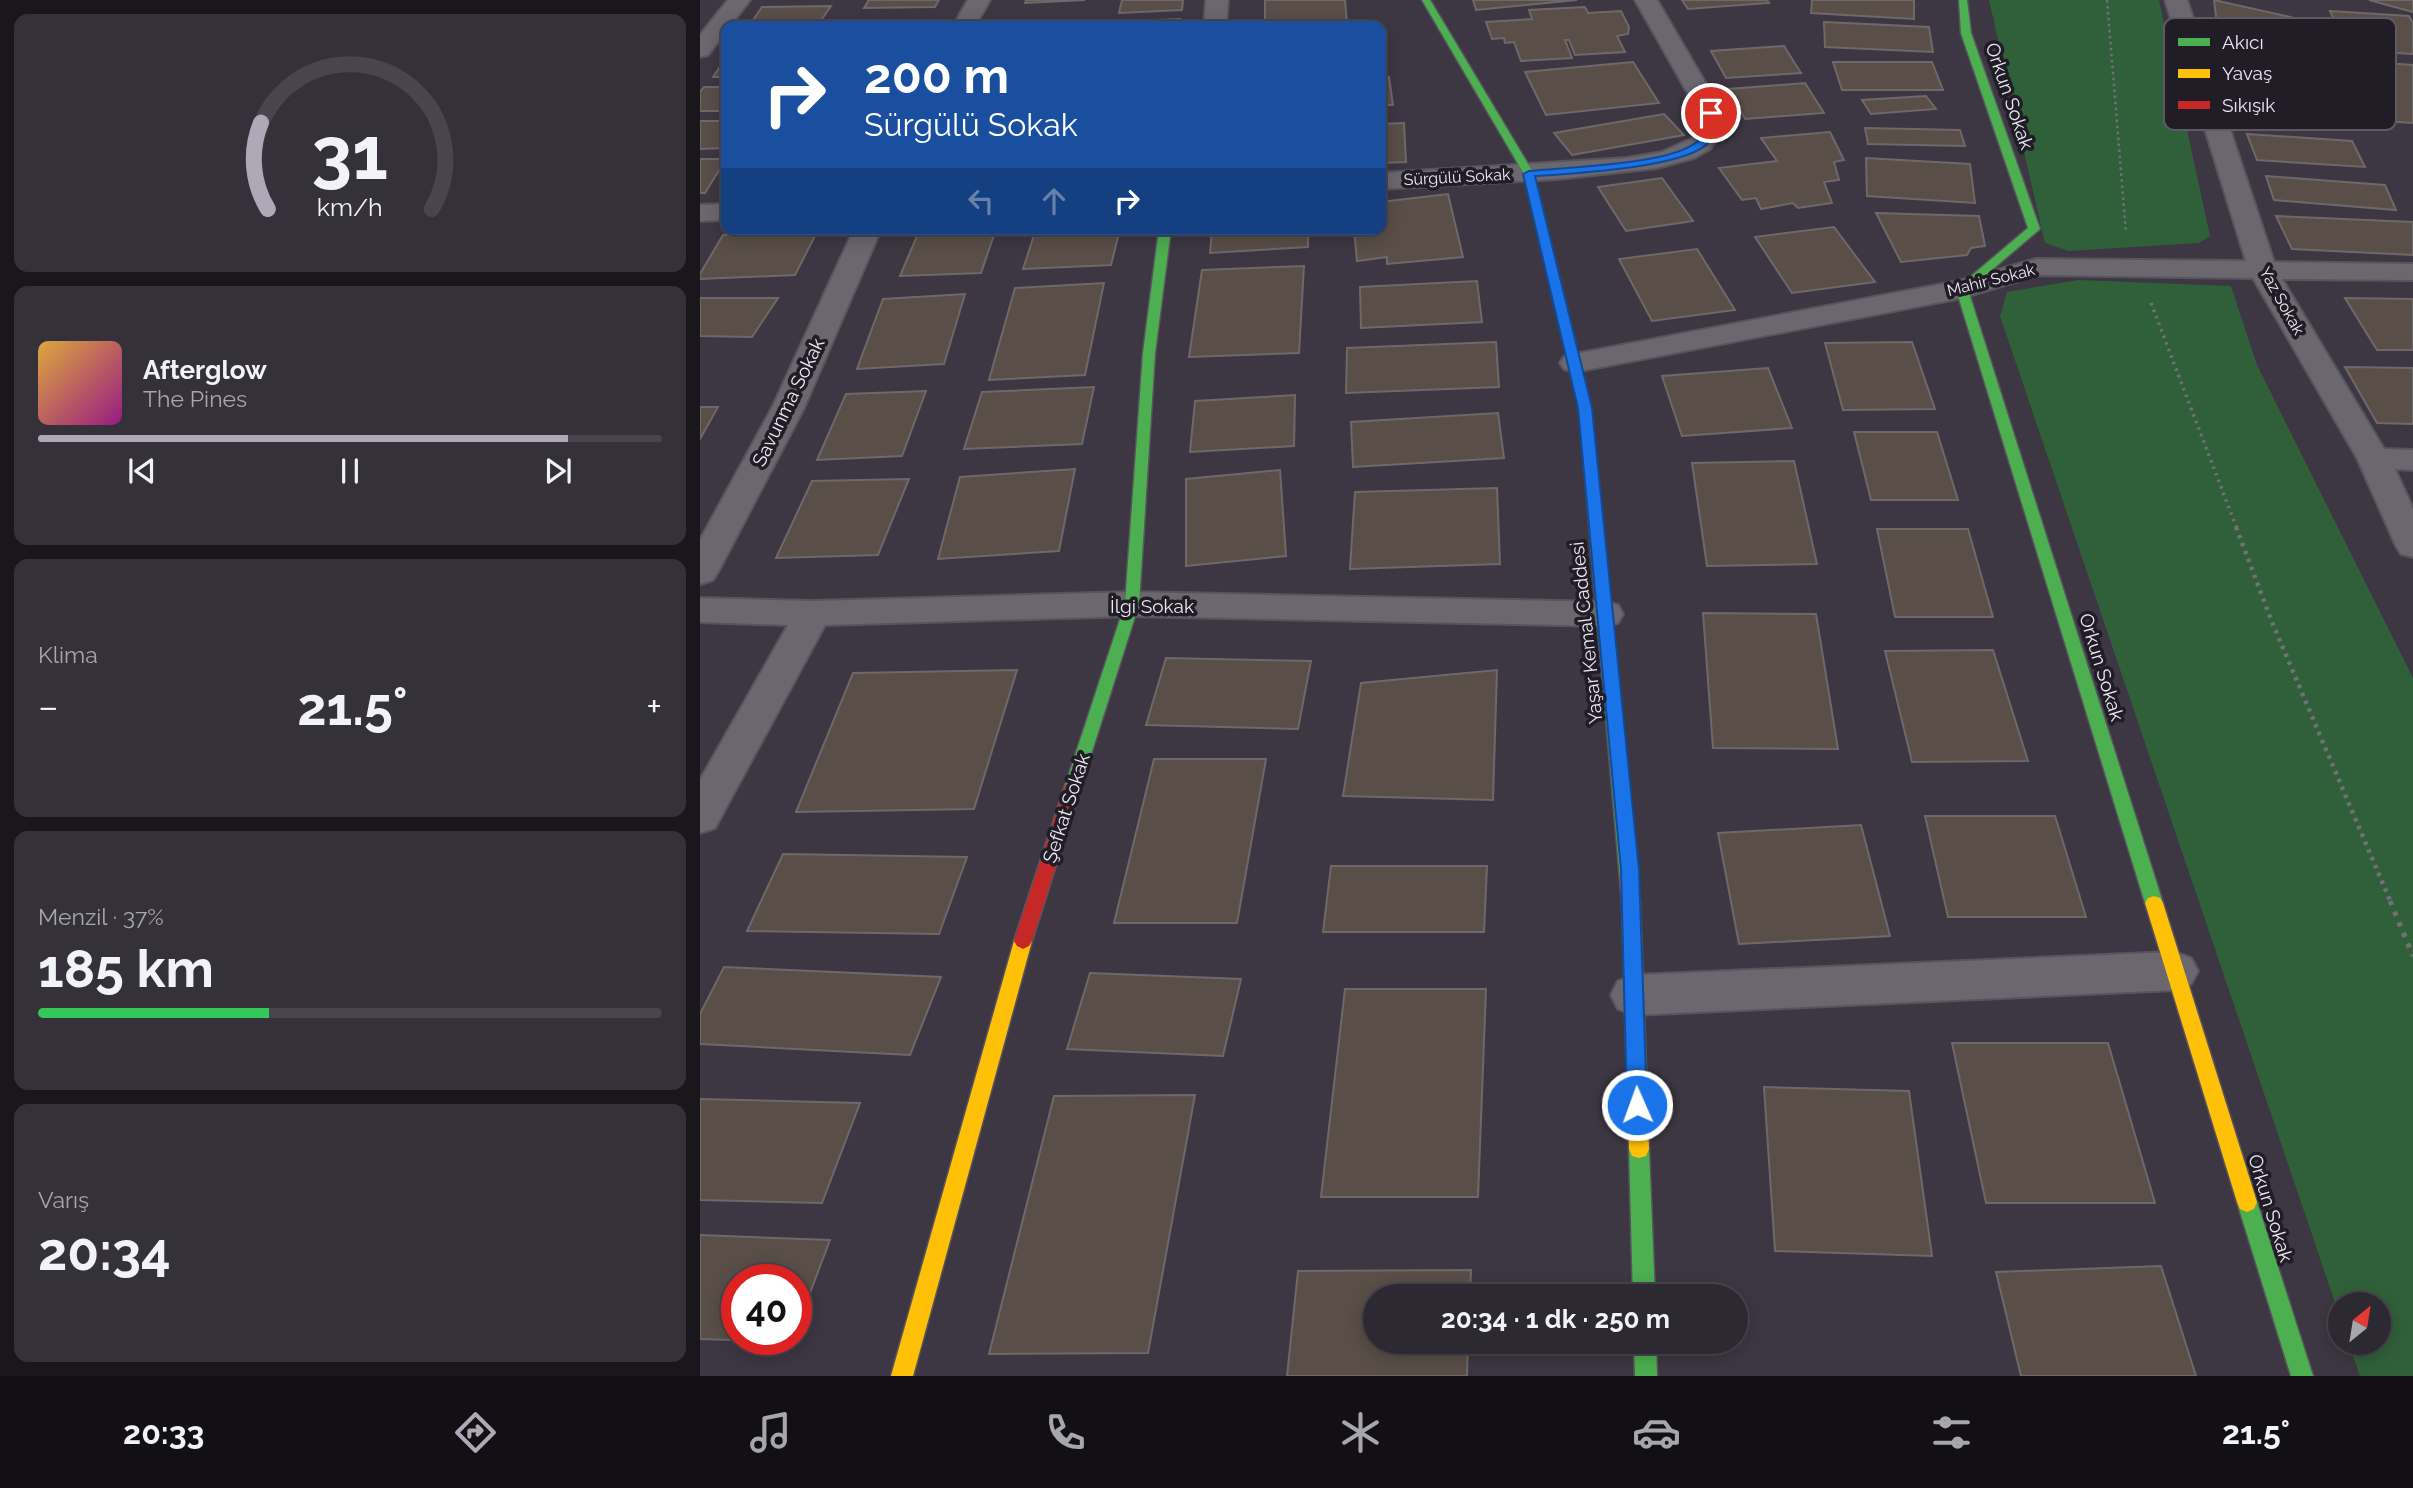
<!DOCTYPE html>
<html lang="tr">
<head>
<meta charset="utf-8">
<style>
	:root { --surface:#2d2932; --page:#35313a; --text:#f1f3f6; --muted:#a7a6ac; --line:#48454d; --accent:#aea9b6 }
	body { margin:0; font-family:Raleway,sans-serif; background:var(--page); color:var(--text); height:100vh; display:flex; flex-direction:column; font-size:26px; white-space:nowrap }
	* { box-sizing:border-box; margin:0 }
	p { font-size:23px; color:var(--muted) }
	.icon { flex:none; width:38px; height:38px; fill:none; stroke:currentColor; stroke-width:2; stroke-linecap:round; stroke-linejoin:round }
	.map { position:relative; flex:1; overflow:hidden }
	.sheet { display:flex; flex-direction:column; gap:14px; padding:14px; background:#19171c; width:700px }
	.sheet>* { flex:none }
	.banner { position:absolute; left:21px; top:21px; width:665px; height:214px; border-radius:14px; box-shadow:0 4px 18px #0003,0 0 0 2px var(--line); background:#1a4fa0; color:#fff; overflow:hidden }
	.needle { width:46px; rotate:30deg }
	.buttons { position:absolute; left:1628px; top:1292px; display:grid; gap:14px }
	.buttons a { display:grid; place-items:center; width:63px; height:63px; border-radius:50%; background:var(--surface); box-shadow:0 4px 18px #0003,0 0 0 2px var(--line); font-size:35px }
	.speed { position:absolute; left:21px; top:1264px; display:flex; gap:14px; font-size:35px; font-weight:700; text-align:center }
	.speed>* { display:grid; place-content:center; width:91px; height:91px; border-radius:50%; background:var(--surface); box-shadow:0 4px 18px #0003,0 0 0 2px var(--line); line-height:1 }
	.speed .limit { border:10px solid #d22; background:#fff; color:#111 }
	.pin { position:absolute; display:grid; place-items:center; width:60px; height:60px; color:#fff; margin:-30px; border:4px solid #fff; border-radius:50%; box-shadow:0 2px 7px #0007 }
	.me { position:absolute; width:77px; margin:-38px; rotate:358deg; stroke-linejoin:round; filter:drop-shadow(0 0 5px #0008) }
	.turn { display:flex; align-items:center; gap:24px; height:147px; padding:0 28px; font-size:32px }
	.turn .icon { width:91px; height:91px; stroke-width:2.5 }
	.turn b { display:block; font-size:49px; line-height:60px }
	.lanes { display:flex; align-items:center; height:66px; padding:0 28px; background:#0003; justify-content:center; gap:35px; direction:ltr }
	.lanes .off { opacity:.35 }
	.big { font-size:52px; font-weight:700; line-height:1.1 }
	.sheet .tile { flex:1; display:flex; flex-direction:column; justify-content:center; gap:10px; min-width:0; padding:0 24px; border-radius:14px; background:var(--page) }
	.sheet .dial { align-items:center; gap:0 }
	.dial svg { height:182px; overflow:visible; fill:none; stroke:var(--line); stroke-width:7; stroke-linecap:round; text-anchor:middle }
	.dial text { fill:var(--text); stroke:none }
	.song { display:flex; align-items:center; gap:21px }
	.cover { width:84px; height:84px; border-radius:10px; background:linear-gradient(135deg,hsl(40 70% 55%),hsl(310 70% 35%)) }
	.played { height:7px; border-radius:4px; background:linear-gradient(90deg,var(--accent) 85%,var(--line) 85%) }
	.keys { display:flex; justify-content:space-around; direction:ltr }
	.heat { display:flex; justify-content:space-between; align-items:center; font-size:38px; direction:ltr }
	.charge { height:10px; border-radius:5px; background:linear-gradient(90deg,#34c759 37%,var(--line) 0) }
	.trip { position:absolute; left:663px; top:1284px; width:385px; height:70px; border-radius:35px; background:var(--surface); box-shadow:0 4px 18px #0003,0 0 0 2px var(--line); font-weight:700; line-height:70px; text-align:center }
	.tabs { display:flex; height:112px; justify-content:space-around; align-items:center; background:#121014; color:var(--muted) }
	.tabs .icon { width:49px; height:49px }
	.tabs .selected { color:var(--accent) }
	.tabs b { font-size:32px; color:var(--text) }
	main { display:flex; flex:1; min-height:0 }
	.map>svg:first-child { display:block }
	.green { fill:#306039 }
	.building { fill:#594e48; stroke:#6f686a; stroke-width:2 }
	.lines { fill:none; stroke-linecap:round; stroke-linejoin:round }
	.street-casing { stroke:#58545d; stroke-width:4 }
	.fast-casing { stroke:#58545d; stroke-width:3 }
	.slow-casing { stroke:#58545d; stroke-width:3 }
	.jam-casing { stroke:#58545d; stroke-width:3 }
	.path-far3 { stroke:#726f77; stroke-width:2.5; stroke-dasharray:2.5 3.5; stroke-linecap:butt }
	.path-far2 { stroke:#726f77; stroke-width:3.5; stroke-dasharray:2.5 4.5; stroke-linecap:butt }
	.path-far1 { stroke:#726f77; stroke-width:4.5; stroke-dasharray:3.5 5; stroke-linecap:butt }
	.path { stroke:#726f77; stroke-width:5; stroke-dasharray:4.5 7; stroke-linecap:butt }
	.street { fill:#6a676f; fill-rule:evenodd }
	.fast { fill:#4caf50; fill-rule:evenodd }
	.slow { fill:#ffc107; fill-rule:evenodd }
	.jam { fill:#c62828; fill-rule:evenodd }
	.route { fill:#1a73e8; stroke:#114b97; stroke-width:2 }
	.labels { text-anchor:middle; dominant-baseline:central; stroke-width:7; stroke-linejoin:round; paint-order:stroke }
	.far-street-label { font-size:16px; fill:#ece7f4; stroke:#201d26 }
	.street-label { font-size:19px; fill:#ece7f4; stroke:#201d26 }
	.key { fill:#201d26; stroke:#5d5a64; stroke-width:2 }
	.key-label { font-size:19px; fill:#ece7f4 }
</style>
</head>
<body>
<main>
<section class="sheet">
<div class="tile dial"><svg viewBox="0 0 100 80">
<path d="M14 69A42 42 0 1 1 86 69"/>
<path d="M14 69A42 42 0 0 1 11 31" stroke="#aea9b6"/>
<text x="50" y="56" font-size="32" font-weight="700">31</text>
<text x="50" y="72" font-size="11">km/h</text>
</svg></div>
<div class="tile">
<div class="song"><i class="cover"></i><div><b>Afterglow</b><p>The Pines</p></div></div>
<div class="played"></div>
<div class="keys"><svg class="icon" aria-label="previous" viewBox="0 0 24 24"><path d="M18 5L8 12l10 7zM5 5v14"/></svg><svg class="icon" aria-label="pause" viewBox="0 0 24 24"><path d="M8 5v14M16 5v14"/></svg><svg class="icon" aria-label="next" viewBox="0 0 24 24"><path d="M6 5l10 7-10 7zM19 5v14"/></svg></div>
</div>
<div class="tile"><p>Klima</p>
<div class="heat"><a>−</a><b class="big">21.5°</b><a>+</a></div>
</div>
<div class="tile"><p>Menzil · 37%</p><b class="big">185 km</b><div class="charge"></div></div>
<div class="tile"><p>Varış</p><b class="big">20:34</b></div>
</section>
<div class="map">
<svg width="1713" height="1376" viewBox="0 0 1713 1376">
	<rect width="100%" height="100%" fill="#3c3742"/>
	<path class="green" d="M1289,0H1459L1510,236L1499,243L1368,251L1345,243Z
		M1378,280L1531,286L1557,365L1713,678V1376H1660L1648,1342H1678V1304H1640V1317L1300,316L1307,292Z"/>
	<path class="building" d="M169,0H239L235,7L164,8Z
		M326,0H385L325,3Z
		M422,0H483L482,10L419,13Z
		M565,0H645L647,22L565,26Z
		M773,0H877L776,10Z
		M982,0H1067L1069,3L988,9Z
		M1112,0H1214V19L1111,13Z
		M1514,0L1599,19L1604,33L1517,25Z
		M1669,0H1713V12Z
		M131,6L117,26H49L62,7Z
		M885,7L888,13L921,11L929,27L928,34L917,36L925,52L875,55L869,40H865L872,58L821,61L814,42L805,43L804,38L792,39L786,22L832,19L829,10Z
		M1630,11L1709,16L1713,23V54L1648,50Z
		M480,19L478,26H407L408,22Z
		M376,21L374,26H308L309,23Z
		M1124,22L1229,27L1233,52L1125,47Z
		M1084,46L1101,73L1026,78L1011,51Z
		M26,58V77H13Z
		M1657,61L1713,65V123L1684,121Z
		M933,62L959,103L846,115L825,72Z
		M1133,62H1232L1243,90H1142Z
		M681,77H689L693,105H681Z
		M1105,83L1124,113L1045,119L1029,89Z
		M4,87H26V111H0V92Z
		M1226,96L1236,109L1171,114L1162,100Z
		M964,114L984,135L872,155L854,133Z
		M0,121H26V148L0,149Z
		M704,123L706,162L681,163V124Z
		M1165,128L1260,130L1265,146L1168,144Z
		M1130,132L1144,160L1134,162L1139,180L1124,182L1132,203L1098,208L1093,203L1061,209L1056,198L1042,200L1019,168L1077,161L1061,138Z
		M1547,134L1652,141L1665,167L1557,160Z
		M1166,158L1270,164L1275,203L1167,196Z
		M0,159H26L5,193H0Z
		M1566,176L1685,185L1696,210L1574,200Z
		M962,178L993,221L926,231L898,187Z
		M748,194L763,257L687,264V257L657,261L654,229H681V202Z
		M1176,213L1279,216L1285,246L1271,248L1267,255L1201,262Z
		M1576,216L1713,222V255L1592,249Z
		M1134,227L1175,282L1092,293L1055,237Z
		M220,229H296L281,273L200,276Z
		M336,229H420L411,265L323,269Z
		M512,229H608V247L510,253Z
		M117,232L95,275L0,279V274L23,235Z
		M997,249L1035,310L952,321L919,259Z
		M604,266L599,353L489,357L502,270Z
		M777,281L782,322L661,328L660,287Z
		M404,283L385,375L289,380L315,288Z
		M265,294L244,364L157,369L183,299Z
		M0,298H78L52,337L0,336Z
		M1645,298L1713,299V350H1677Z
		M796,342L799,387L646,393L647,348Z
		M1212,342L1235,409L1143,410L1125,343Z
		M1645,367L1713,368V424L1677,423Z
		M1068,368L1092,428L982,436L962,376Z
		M394,387L382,444L264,449L282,392Z
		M226,391L202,456L117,460L146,394Z
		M595,395L594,446L490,452L495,401Z
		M0,407H18L0,439Z
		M798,413L804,458L653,467L651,422Z
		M1154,432H1237L1258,500H1171Z
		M1094,461L1117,564L1007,566L992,463Z
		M375,469L359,551L238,559L260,477Z
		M580,470L586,556L486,566V479Z
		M209,479L178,555L76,558L112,481Z
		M797,488L800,564L650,569L655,492Z
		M1177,529H1268L1293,617H1195Z
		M1003,613L1116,614L1138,749L1013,748Z
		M1293,650L1328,761L1212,762L1185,651Z
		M466,658L611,661L598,729L446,725Z
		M317,670L274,809L96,812L153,673Z
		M797,670L793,800L643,796L661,683Z
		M454,759H566L537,923H414Z
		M1225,816H1355L1386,917H1248Z
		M1161,825L1190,936L1039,944L1018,833Z
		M83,854L267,857L239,934L47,931Z
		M631,866H787L784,932H623Z
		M24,967L241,977L210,1055L0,1044V1014Z
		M390,973L541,979L523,1056L367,1049Z
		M645,989H786L778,1197H621Z
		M1252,1043H1408L1455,1203H1286Z
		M1064,1087L1209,1091L1232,1256L1075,1251Z
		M495,1095L448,1353L289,1354L354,1096Z
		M0,1099L160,1103L122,1203L0,1200Z
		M0,1235L130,1240L96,1330V1279H37V1339H93L92,1342L0,1339Z
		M1461,1266L1496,1376H1321L1296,1272Z
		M771,1270L770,1297H676V1342H768L767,1376H587L598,1271Z"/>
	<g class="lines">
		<g class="street-casing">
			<path id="street" d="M28,0H50L30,26H26V31L8,55L0,57V35Z
				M268,0H290L275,26H253Z
				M506,0H528L526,26H504Z
				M935,0H957L1023,113L1019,136L1010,149L994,158L957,168L858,179L681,189V173L927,158L962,152L993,138L999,113Z
				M1465,0H1487L1574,262L1713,264V280L1582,279L1684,449L1713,450V470L1695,469L1713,509V557L1701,554L1696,546L1657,458L1553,278L1338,275L1262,298L875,372L864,369L860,363L864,357L875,354L1258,281L1336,259L1546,261Z
				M26,204V220L0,221V205Z
				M154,229H181L104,408L18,572L13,580L0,584V540L72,408Z
				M432,592L905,602L918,605L923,614L918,623L905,626L432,616L125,625L15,828L0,833V780L88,625L0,622V598L113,601Z
				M1475,952L1491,958L1498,971L1491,984L1475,990L934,1015L918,1009L911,995L918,981L934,975Z"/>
		</g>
		<g class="fast-casing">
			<path id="fast" d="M722,0H730L834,174L891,408L940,902L937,907L931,909L925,907L922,902L879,408L824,174Z
				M1259,0H1267L1271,33L1340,229L1268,290L1463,903L1460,908L1454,910L1448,908L1445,903L1256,289L1328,228L1261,33Z
				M459,229H471L455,353L439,604L380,789L378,793H366L364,789L425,604L443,353Z
				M939,1140L946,1142L949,1149L955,1297H933L929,1149L932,1142Z
				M1547,1192L1554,1195L1557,1202L1613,1376H1591L1537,1202L1540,1195Z
				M934,1342H956L957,1376H935Z"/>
		</g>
		<g class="slow-casing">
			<path id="slow" d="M931,895L937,897L940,902L949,1149L946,1156L939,1158L932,1156L929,1149L922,902L925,897Z
				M1454,896L1460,898L1463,903L1557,1202L1554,1209L1547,1212L1540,1209L1537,1202L1445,903L1448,898Z
				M323,933L329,936L332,941L213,1376H191L314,941L317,936Z"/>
		</g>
		<g class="jam-casing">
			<path id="jam" d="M372,783L378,785L380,789L332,941L329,946L323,949L317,946L314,941L364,789L366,785Z"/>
		</g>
		<path class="path-far3" d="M1407,0L1426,233"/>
		<path class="path-far2" d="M1451,303L1537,529"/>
		<path class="path-far1" d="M1536,527L1572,622L1691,903"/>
		<path class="path" d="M1690,901L1713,956"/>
		<use href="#street" class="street"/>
		<use href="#fast" class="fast"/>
		<use href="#slow" class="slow"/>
		<use href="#jam" class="jam"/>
	</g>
	<path class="route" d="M1008,111L1016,113C1015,121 1014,133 1010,140C994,168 867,174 835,176L892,408L939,870L947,1105L944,1112L937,1114L930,1112L927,1105L921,870L878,408L823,174L829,171C866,167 972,165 998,141C1005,135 1004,120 1008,111Z"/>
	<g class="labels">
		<g class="far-street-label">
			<text transform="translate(757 177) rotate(-3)">Sürgülü Sokak</text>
			<text transform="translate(1291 280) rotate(-14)">Mahir Sokak</text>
			<text transform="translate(1582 301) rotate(61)">Yaz Sokak</text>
		</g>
		<g class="street-label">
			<text transform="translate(1310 96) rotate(71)">Orkun Sokak</text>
			<text transform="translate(88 402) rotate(-64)">Savunma Sokak</text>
			<text x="452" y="606">İlgi Sokak</text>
			<text transform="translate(886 633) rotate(-96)">Yaşar Kemal Caddesi</text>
			<text transform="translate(1402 667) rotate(73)">Orkun Sokak</text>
			<text transform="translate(366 808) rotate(-72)">Şefkat Sokak</text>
			<text transform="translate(1571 1208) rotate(73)">Orkun Sokak</text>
		</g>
	</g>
	<rect x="1464" y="18" width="232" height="112" rx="10" class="key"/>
	<rect x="1478" y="38" width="32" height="8" fill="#4caf50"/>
	<rect x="1478" y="69" width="32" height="9" fill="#ffc107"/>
	<rect x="1478" y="101" width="32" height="8" fill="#c62828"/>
	<g class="key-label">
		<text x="1522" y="49">Akıcı</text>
		<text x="1522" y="80">Yavaş</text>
		<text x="1522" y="112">Sıkışık</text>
	</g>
</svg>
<div class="buttons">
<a><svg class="needle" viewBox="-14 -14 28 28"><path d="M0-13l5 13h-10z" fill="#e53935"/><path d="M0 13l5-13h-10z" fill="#a7a6ac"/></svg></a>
</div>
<div class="speed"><div class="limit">40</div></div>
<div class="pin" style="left:1011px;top:113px;background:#d93025"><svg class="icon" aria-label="arrive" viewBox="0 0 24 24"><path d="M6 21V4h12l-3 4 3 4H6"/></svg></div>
<svg class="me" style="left:937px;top:1105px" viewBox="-20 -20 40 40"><circle r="17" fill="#1a73e8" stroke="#fff" stroke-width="3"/><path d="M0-11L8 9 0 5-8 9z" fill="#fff"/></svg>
<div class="trip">20:34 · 1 dk · 250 m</div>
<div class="banner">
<div class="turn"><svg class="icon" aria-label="right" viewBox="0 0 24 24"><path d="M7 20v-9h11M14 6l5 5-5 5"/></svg><div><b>200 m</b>Sürgülü Sokak</div></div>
<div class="lanes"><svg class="icon off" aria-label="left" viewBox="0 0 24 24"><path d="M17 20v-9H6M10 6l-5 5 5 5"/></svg><svg class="icon off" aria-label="ahead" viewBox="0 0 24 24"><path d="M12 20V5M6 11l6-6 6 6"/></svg><svg class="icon" aria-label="right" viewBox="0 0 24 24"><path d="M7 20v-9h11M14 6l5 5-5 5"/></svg></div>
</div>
</div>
</main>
<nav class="tabs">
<b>20:33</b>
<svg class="icon selected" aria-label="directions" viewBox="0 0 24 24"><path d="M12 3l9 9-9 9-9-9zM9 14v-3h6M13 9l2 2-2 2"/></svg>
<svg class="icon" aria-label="music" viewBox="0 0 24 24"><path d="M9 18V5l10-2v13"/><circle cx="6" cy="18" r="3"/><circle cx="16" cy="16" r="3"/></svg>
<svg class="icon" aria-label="phone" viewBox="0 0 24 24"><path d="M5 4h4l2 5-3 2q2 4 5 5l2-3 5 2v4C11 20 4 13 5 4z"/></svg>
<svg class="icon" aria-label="climate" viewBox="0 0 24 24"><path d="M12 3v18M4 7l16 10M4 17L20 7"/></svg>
<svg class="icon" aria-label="car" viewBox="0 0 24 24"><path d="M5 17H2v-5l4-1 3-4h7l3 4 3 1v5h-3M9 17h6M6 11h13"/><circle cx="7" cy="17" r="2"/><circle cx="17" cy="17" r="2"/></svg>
<svg class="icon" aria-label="filters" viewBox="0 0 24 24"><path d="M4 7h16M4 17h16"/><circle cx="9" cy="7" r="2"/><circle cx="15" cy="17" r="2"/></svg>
<b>21.5°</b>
</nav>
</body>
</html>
